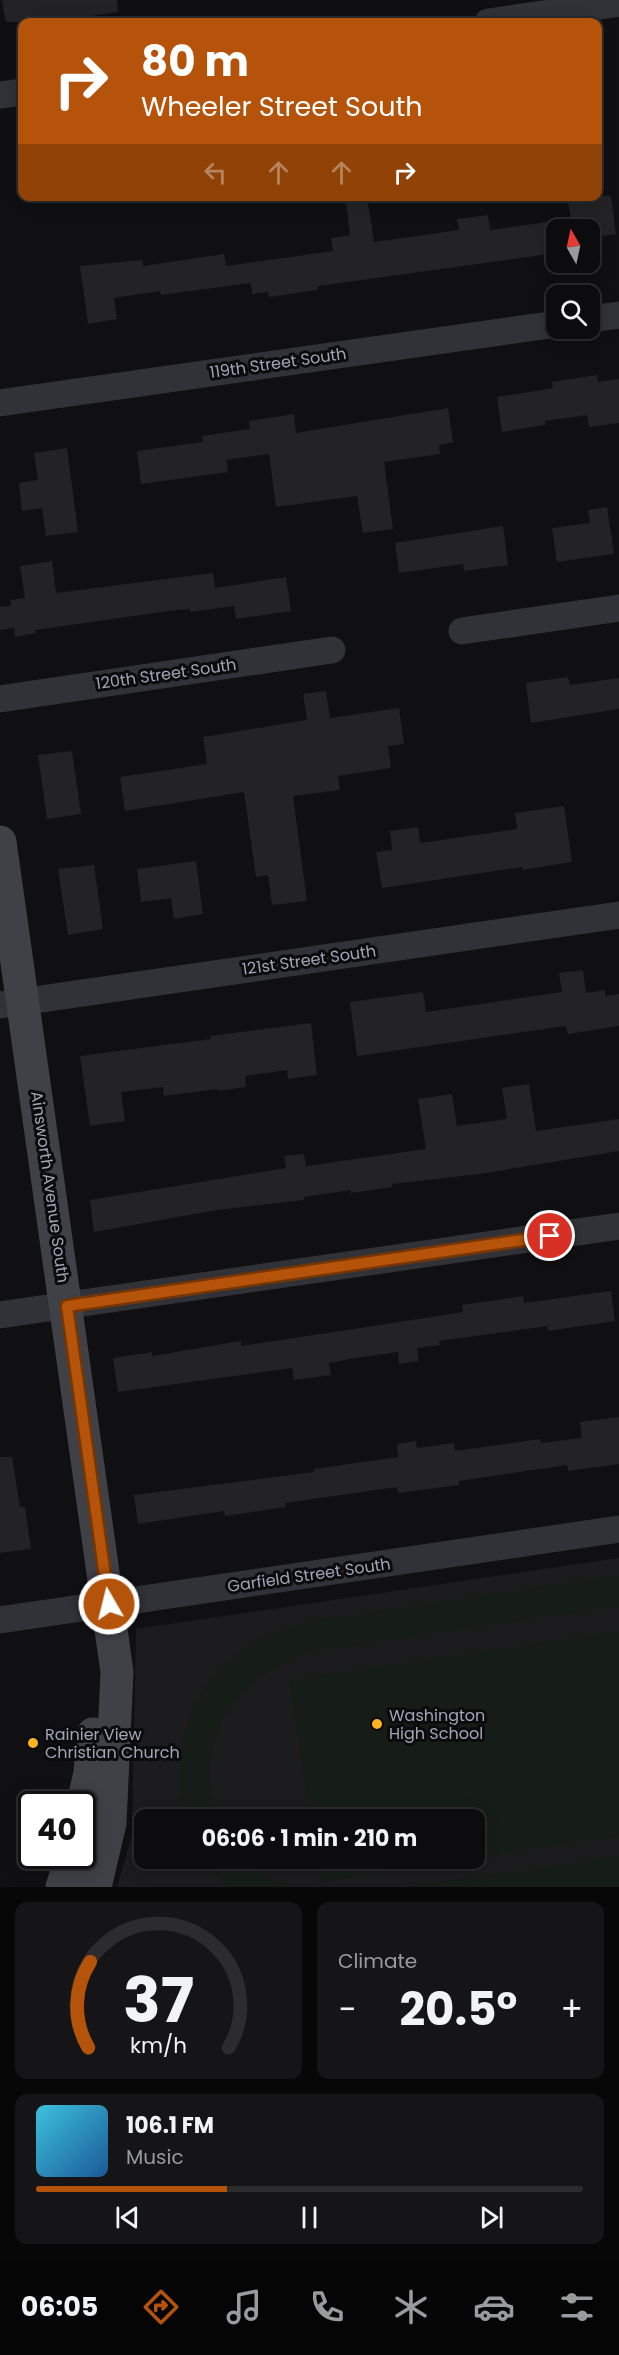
<!DOCTYPE html>
<html lang="en">
<head>
<meta charset="utf-8">
<style>
	:root { --surface:#0c0c0e; --page:#151517; --text:#f1f3f6; --muted:#9a9b9e; --line:#2c2c2e; --accent:#b45309 }
	body { margin:0; font-family:Poppins,sans-serif; background:var(--page); color:var(--text); height:100vh; display:flex; flex-direction:column; font-size:22px; white-space:nowrap }
	* { box-sizing:border-box; margin:0 }
	p { font-size:20px; color:var(--muted) }
	.icon { flex:none; width:33px; height:33px; fill:none; stroke:currentColor; stroke-width:2; stroke-linecap:round; stroke-linejoin:round }
	.map { position:relative; height:1887px; overflow:hidden }
	.details { display:flex; flex-direction:column; gap:15px; padding:15px; background:#070708; flex:1 }
	.details>* { flex:none }
	.hud { position:absolute; left:18px; top:18px; width:584px; height:183px; border-radius:12px; box-shadow:0 3px 15px #0003,0 0 0 2px var(--line); background:#b45309; color:#fff; overflow:hidden }
	.needle { width:39px; rotate:351deg }
	.controls { position:absolute; left:546px; top:219px; display:grid; gap:12px }
	.controls a { display:grid; place-items:center; width:54px; height:54px; border-radius:12px; background:var(--surface); box-shadow:0 3px 15px #0003,0 0 0 2px var(--line); font-size:30px }
	.speed { position:absolute; left:18px; top:1791px; display:flex; gap:12px; font-size:30px; font-weight:700; text-align:center }
	.speed>* { display:grid; place-content:center; width:78px; height:78px; border-radius:50%; background:var(--surface); box-shadow:0 3px 15px #0003,0 0 0 2px var(--line); line-height:1 }
	.speed .limit { border:3px solid #111; border-radius:9px; background:#fff; color:#111 }
	.pin { position:absolute; display:grid; place-items:center; width:51px; height:51px; color:#fff; margin:-26px; border:3px solid #fff; border-radius:50%; box-shadow:0 2px 6px #0007 }
	.me { position:absolute; width:66px; margin:-33px; rotate:352deg; stroke-linejoin:round; filter:drop-shadow(0 0 4px #0008) }
	.turn { display:flex; align-items:center; gap:21px; height:126px; padding:0 24px; font-size:27px }
	.turn .icon { width:78px; height:78px; stroke-width:2.5 }
	.turn b { display:block; font-size:42px; line-height:51px }
	.lanes { display:flex; align-items:center; height:57px; padding:0 24px; background:#0003; justify-content:center; gap:30px; direction:ltr }
	.lanes .off { opacity:.35 }
	.big { font-size:45px; font-weight:700; line-height:1.1 }
	.details .tile { flex:1; display:flex; flex-direction:column; justify-content:center; gap:9px; min-width:0; padding:0 21px; border-radius:12px; background:var(--page) }
	.details .dial { align-items:center; gap:0 }
	.dial svg { height:156px; overflow:visible; fill:none; stroke:var(--line); stroke-width:7; stroke-linecap:round; text-anchor:middle }
	.dial text { fill:var(--text); stroke:none }
	.song { display:flex; align-items:center; gap:18px }
	.cover { width:72px; height:72px; border-radius:9px; background:linear-gradient(135deg,hsl(190 70% 55%),hsl(210 70% 35%)) }
	.played { height:6px; border-radius:3px; background:linear-gradient(90deg,var(--accent) 35%,var(--line) 35%) }
	.keys { display:flex; justify-content:space-around; direction:ltr }
	.heat { display:flex; justify-content:space-between; align-items:center; font-size:33px; direction:ltr }
	.details .tiles { flex:1; display:grid; gap:15px; grid-template-columns:1fr 1fr }
	.tile:last-child { grid-column:span 2 }
	.trip { position:absolute; left:134px; top:1809px; width:351px; height:60px; border-radius:12px; background:var(--surface); box-shadow:0 3px 15px #0003,0 0 0 2px var(--line); font-weight:700; line-height:60px; text-align:center }
	.dock { display:flex; height:96px; justify-content:space-around; align-items:center; background:#050506; color:var(--muted) }
	.dock .icon { width:42px; height:42px }
	.dock .selected { color:var(--accent) }
	.dock b { font-size:27px; color:var(--text) }
	.map>svg:first-child { display:block }
	.built { fill:#1c1c1f; fill-rule:evenodd }
	.green { fill:#161d17 }
	.building { fill:#232326 }
	.lines { fill:none; stroke-linecap:round; stroke-linejoin:round }
	.street { stroke:#313237; stroke-width:27 }
	.secondary { stroke:#3f4147; stroke-width:33 }
	.route-casing { stroke:#753606; stroke-width:15 }
	.route { stroke:#b45309; stroke-width:10 }
	.poi-dot { fill:#fcb51e; stroke:#0b0b0d; stroke-width:2 }
	.labels { text-anchor:middle; dominant-baseline:central; stroke-width:6; stroke-linejoin:round; paint-order:stroke }
	.street-label { font-size:16px; fill:#a0a6b4; stroke:#0b0b0d }
	.poi-label { font-size:16px; fill:#a0a6b4; stroke:#0b0b0d; text-anchor:start }
</style>
</head>
<body>
<div class="map">
<svg width="619" height="1887" viewBox="0 0 619 1887">
	<rect width="100%" height="100%" fill="#101012"/>
	<path class="built" d="M619,1558V1887H117L132,1835L136,1629ZM144,1820H474V1858H144Z"/>
	<path class="green" d="M619,1574V1607L316,1652C240,1669 188,1742 220,1819H185C163,1720 212,1643 311,1620Z
		M619,1630V1837L319,1882L316,1859L474,1858V1820L310,1819L289,1679Z
		M619,1855V1887H403Z
		M204,1859H245L260,1872L288,1887H228Z"/>
	<path class="building" d="M2,0H117L118,12L78,18L79,21L68,22H6Z
		M567,196H611L616,234L590,238V230H556V253L318,286V290L269,297L268,292L252,294L251,283L161,295L160,291L114,298L117,319L88,324L80,266L142,260L143,266L224,254L226,266L333,251L331,238L350,235L346,201L367,197L374,242L459,230L457,219L488,215L490,230L571,219Z
		M597,375L598,382L619,379V423L589,427L587,415L545,421V425L502,432L497,397L553,388L552,382Z
		M448,408L453,442L439,445L440,454L384,462L393,529L363,533L357,496L276,507L269,454L226,460L228,472L141,484L137,451L203,442L202,436L250,429L249,421L294,414L296,433Z
		M67,448L78,532L46,536L42,508L22,511L19,483L38,480L34,453Z
		M607,507L614,554L557,562L552,528L590,523L588,510Z
		M503,526L508,565L464,571L463,564L399,573L395,543Z
		M52,561L56,593L213,573L215,588L286,577L291,611L236,619L234,606L190,612V609L168,611L35,630L36,633L15,637L14,628L0,630V607L11,606L10,600L25,598L20,566Z
		M568,677L570,685L619,678V709L531,723L526,683Z
		M326,691L330,718L399,708L404,744L388,746L391,768L338,776L340,790L293,796L307,901L272,905L268,875L256,877L244,792L125,811L120,777L207,764L203,737L307,720L303,694Z
		M72,751L81,814L47,819L38,755Z
		M564,806L572,862L523,870L522,867L382,888L376,852L392,850L390,831L418,827L420,843L517,829L515,813Z
		M196,861L203,914L174,919L171,898L141,902L137,869Z
		M94,865L103,929L68,935L58,869Z
		M583,970L586,993L605,990V996L619,994V1026L568,1034L566,1026L357,1056L350,1002L423,992L426,1012L562,992L559,973Z
		M311,1023L317,1075L288,1079L287,1070L245,1076L246,1087L218,1091V1089L164,1096L163,1087L121,1092L125,1121L90,1126L80,1056L211,1039L210,1036Z
		M529,1084L536,1131L619,1119V1151L480,1174L392,1184V1187L351,1193V1190L304,1197V1200L217,1210L94,1232L90,1200L286,1168L284,1156L304,1154L306,1166L426,1149L418,1099L452,1094L457,1126L507,1119L502,1088Z
		M611,1291L615,1321L548,1331L547,1326L439,1341L440,1345L417,1348L419,1361L399,1364L398,1352L355,1358L329,1363L331,1375L294,1380L292,1368L118,1392L113,1358L152,1352V1356L241,1341V1346L373,1326L463,1312L462,1305L523,1296L524,1303Z
		M619,1417V1464L568,1471L567,1465L459,1481V1485L398,1493L397,1487L285,1503L286,1507L225,1516L224,1511L138,1524L134,1495L314,1472V1469L398,1457L397,1444L416,1441L417,1448L454,1443L455,1451L540,1439L541,1443L582,1438L580,1422Z
		M0,1457H12L20,1507H25L31,1549L0,1553Z"/>
	<g class="lines">
		<path class="street" d="M488,22L619,3
			M0,95L22,92
			M590,319L619,315
			M0,403L556,324
			M462,631L619,608
			M0,699L332,650
			M0,1005L619,915
			M0,1315L619,1226
			M0,1620L619,1529"/>
		<path class="secondary" d="M0,842L117,1672L110,1823L95,1887
			M82,1807L90,1773L93,1734
			M62,1887L72,1856"/>
	</g>
	<g class="lines">
		<g class="route-casing">
			<path id="route" d="M109,1604L67,1306L550,1236"/>
		</g>
		<use href="#route" class="route"/>
	</g>
	<g class="poi-dot">
		<circle cx="377" cy="1724" r="6"/>
		<circle cx="33" cy="1743" r="6"/>
	</g>
	<g class="labels">
		<g class="street-label">
			<text transform="translate(278 363) rotate(-8)">119th Street South</text>
			<text transform="translate(166 674) rotate(-8)">120th Street South</text>
			<text transform="translate(309 960) rotate(-8)">121st Street South</text>
			<text transform="translate(50 1187) rotate(82)">Ainsworth Avenue South</text>
			<text transform="translate(309 1575) rotate(-8)">Garfield Street South</text>
		</g>
		<g class="poi-label">
			<text x="389" y="1715">Washington<tspan x="389" dy="18">High School</tspan></text>
			<text x="45" y="1734">Rainier View<tspan x="45" dy="18">Christian Church</tspan></text>
		</g>
	</g>
</svg>
<div class="controls">
<a><svg class="needle" viewBox="-14 -14 28 28"><path d="M0-13l5 13h-10z" fill="#e53935"/><path d="M0 13l5-13h-10z" fill="#9a9b9e"/></svg></a>
<a><svg class="icon" aria-label="search" viewBox="0 0 24 24"><circle cx="10" cy="10" r="6"/><path d="M15 15l6 6"/></svg></a>
</div>
<div class="speed"><div class="limit">40</div></div>
<div class="pin" style="left:550px;top:1236px;background:#d93025"><svg class="icon" aria-label="arrive" viewBox="0 0 24 24"><path d="M6 21V4h12l-3 4 3 4H6"/></svg></div>
<svg class="me" style="left:109px;top:1604px" viewBox="-20 -20 40 40"><circle r="17" fill="#b45309" stroke="#fff" stroke-width="3"/><path d="M0-11L8 9 0 5-8 9z" fill="#fff"/></svg>
<div class="trip">06:06 · 1 min · 210 m</div>
<div class="hud">
<div class="turn"><svg class="icon" aria-label="right" viewBox="0 0 24 24"><path d="M7 20v-9h11M14 6l5 5-5 5"/></svg><div><b>80 m</b>Wheeler Street South</div></div>
<div class="lanes"><svg class="icon off" aria-label="left" viewBox="0 0 24 24"><path d="M17 20v-9H6M10 6l-5 5 5 5"/></svg><svg class="icon off" aria-label="ahead" viewBox="0 0 24 24"><path d="M12 20V5M6 11l6-6 6 6"/></svg><svg class="icon off" aria-label="ahead" viewBox="0 0 24 24"><path d="M12 20V5M6 11l6-6 6 6"/></svg><svg class="icon" aria-label="right" viewBox="0 0 24 24"><path d="M7 20v-9h11M14 6l5 5-5 5"/></svg></div>
</div>
</div>
<section class="details">
<div class="tiles">
<div class="tile dial"><svg viewBox="0 0 100 80">
<path d="M14 69A42 42 0 1 1 86 69"/>
<path d="M14 69A42 42 0 0 1 15 25" stroke="#b45309"/>
<text x="50" y="56" font-size="32" font-weight="700">37</text>
<text x="50" y="72" font-size="11">km/h</text>
</svg></div>
<div class="tile"><p>Climate</p>
<div class="heat"><a>−</a><b class="big">20.5°</b><a>+</a></div>
</div>
<div class="tile">
<div class="song"><i class="cover"></i><div><b>106.1 FM</b><p>Music</p></div></div>
<div class="played"></div>
<div class="keys"><svg class="icon" aria-label="previous" viewBox="0 0 24 24"><path d="M18 5L8 12l10 7zM5 5v14"/></svg><svg class="icon" aria-label="pause" viewBox="0 0 24 24"><path d="M8 5v14M16 5v14"/></svg><svg class="icon" aria-label="next" viewBox="0 0 24 24"><path d="M6 5l10 7-10 7zM19 5v14"/></svg></div>
</div>
</div>
</section>
<nav class="dock">
<b>06:05</b>
<svg class="icon selected" aria-label="directions" viewBox="0 0 24 24"><path d="M12 3l9 9-9 9-9-9zM9 14v-3h6M13 9l2 2-2 2"/></svg>
<svg class="icon" aria-label="music" viewBox="0 0 24 24"><path d="M9 18V5l10-2v13"/><circle cx="6" cy="18" r="3"/><circle cx="16" cy="16" r="3"/></svg>
<svg class="icon" aria-label="phone" viewBox="0 0 24 24"><path d="M5 4h4l2 5-3 2q2 4 5 5l2-3 5 2v4C11 20 4 13 5 4z"/></svg>
<svg class="icon" aria-label="climate" viewBox="0 0 24 24"><path d="M12 3v18M4 7l16 10M4 17L20 7"/></svg>
<svg class="icon" aria-label="car" viewBox="0 0 24 24"><path d="M5 17H2v-5l4-1 3-4h7l3 4 3 1v5h-3M9 17h6M6 11h13"/><circle cx="7" cy="17" r="2"/><circle cx="17" cy="17" r="2"/></svg>
<svg class="icon" aria-label="filters" viewBox="0 0 24 24"><path d="M4 7h16M4 17h16"/><circle cx="9" cy="7" r="2"/><circle cx="15" cy="17" r="2"/></svg>
</nav>
</body>
</html>
